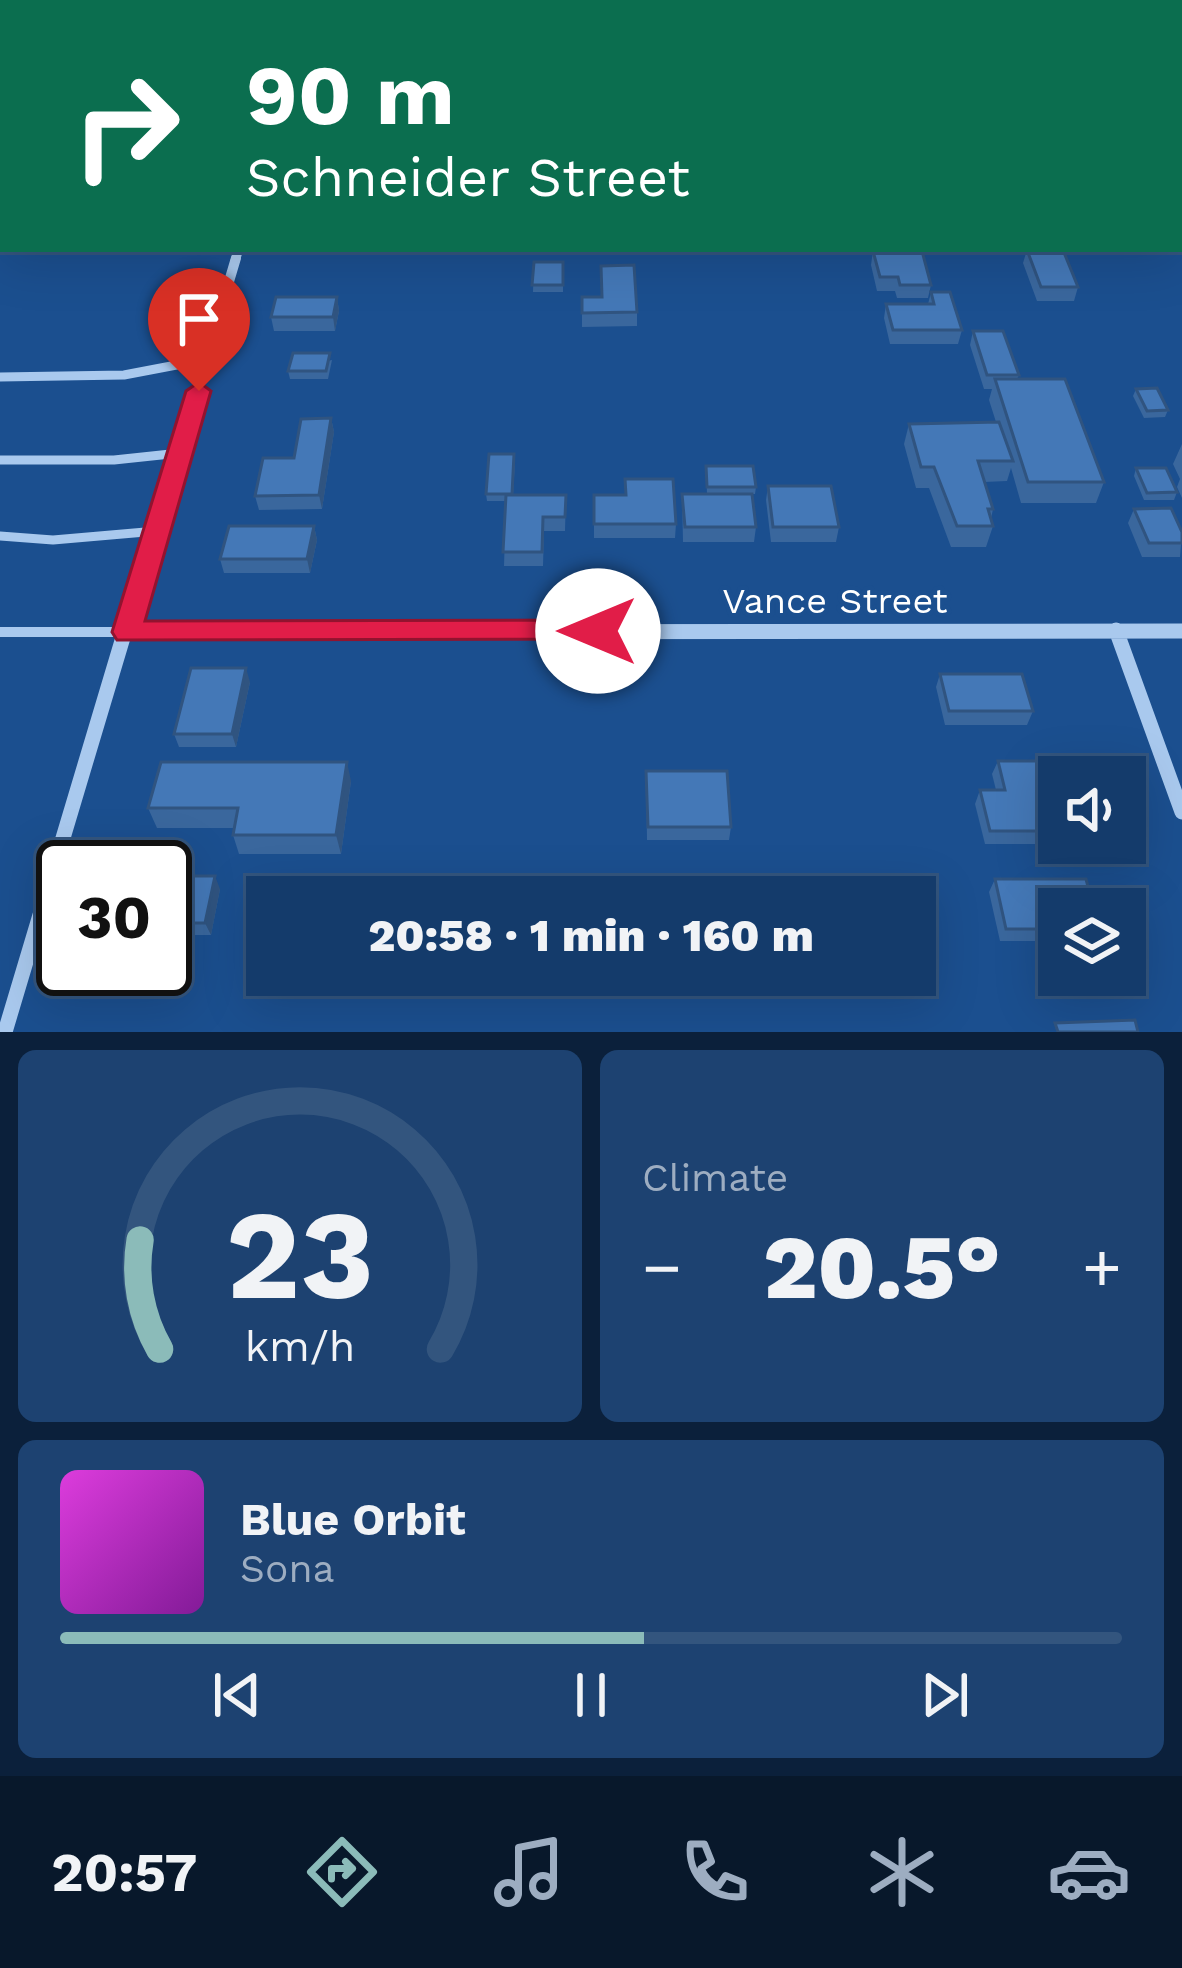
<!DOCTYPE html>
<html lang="en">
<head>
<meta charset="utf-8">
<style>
	:root { --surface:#143b6b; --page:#1d4271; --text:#f1f3f6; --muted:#9dadc1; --line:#33557e; --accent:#8bbbb9 }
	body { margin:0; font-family:"Work Sans",sans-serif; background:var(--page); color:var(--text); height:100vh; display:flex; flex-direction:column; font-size:45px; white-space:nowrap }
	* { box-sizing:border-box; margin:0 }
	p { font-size:39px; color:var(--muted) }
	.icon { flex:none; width:66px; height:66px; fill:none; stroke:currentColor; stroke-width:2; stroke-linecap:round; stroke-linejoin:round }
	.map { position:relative; height:1032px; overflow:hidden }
	.side { display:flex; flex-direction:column; gap:18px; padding:18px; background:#0b203b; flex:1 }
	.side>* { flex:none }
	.hud { position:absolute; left:0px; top:0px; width:1182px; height:252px; box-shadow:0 12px 48px #0002,0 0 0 3px var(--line); background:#0b6e4f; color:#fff; overflow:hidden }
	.controls { position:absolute; left:1038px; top:756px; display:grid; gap:24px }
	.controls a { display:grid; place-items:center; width:108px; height:108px; border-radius:0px; background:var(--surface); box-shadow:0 12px 48px #0002,0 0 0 3px var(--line); font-size:60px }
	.speed { position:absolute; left:36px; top:840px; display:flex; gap:24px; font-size:60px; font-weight:700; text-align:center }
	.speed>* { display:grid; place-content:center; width:156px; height:156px; border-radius:50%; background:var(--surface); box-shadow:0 12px 48px #0002,0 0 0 3px var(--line); line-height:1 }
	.speed .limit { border:6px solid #111; border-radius:18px; background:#fff; color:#111 }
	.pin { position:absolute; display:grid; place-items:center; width:102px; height:102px; color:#fff; margin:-123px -51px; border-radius:50% 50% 50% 0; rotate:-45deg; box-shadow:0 0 12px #0007 }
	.pin .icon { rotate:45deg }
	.me { position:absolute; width:132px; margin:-66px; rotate:270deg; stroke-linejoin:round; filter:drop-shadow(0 0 9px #0008) }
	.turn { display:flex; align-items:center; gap:42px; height:252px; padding:0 48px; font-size:54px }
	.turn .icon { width:156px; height:156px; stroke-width:2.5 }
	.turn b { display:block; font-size:84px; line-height:102px }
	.big { font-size:90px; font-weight:800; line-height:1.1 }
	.side .tile { flex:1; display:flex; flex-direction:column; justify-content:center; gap:18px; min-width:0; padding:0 42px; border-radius:18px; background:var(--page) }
	.side .dial { align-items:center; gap:0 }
	.dial svg { height:312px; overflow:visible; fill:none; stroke:var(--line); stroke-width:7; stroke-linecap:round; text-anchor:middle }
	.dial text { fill:var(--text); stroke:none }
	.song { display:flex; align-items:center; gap:36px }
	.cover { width:144px; height:144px; border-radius:18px; background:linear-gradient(135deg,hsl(300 70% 55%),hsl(290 70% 35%)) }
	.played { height:12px; border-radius:6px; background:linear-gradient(90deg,var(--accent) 55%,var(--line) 55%) }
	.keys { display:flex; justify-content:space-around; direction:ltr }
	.heat { display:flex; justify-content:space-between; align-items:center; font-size:66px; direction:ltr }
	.side .tiles { flex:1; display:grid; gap:18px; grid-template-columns:1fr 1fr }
	.tile:last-child { grid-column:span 2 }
	.trip { position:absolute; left:246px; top:876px; width:690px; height:120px; border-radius:0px; background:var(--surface); box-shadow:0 12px 48px #0002,0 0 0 3px var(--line); font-weight:800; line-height:120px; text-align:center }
	.menu { display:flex; height:192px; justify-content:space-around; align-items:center; background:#08182b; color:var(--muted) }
	.menu .icon { width:84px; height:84px }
	.menu .current { color:var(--accent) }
	.menu b { font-size:54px; color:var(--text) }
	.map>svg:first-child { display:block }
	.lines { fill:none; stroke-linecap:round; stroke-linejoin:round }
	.lane-far1 { stroke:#a9c9ee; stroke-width:9 }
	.lane { stroke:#a9c9ee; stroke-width:10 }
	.street-far2 { stroke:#a9c9ee; stroke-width:9 }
	.street-far1 { stroke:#a9c9ee; stroke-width:10 }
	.street { stroke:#a9c9ee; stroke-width:15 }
	.wall { fill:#3a679d }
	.shaded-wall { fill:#305480 }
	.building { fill:#4478b7; stroke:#305480; stroke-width:3 }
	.route { fill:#e11d48; stroke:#92132f; stroke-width:3 }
	.labels { text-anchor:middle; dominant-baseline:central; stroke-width:9; stroke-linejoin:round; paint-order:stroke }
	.street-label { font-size:36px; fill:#fff; stroke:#1b4f8f }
</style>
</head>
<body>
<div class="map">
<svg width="1182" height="1032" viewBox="0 0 1182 1032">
	<rect width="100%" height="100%" fill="#1b4f8f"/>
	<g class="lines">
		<path class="lane-far1" d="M0,377L124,375L208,359
			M0,460H114L180,453
			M0,536L53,540L157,531"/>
		<path class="lane" d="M0,632H127"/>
		<path class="street-far2" d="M235,261L239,249"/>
		<path class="street-far1" d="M135,597L236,258"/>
		<path class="street" d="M1116,630L1182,812
			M127,632L1182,631
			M5,1032L136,594"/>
	</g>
	<path class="wall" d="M0,81H3V164H0Z
		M1027,250L1078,287L1074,301H1037L1023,263Z
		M873,251L931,285L928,298H897L895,291H877L871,265Z
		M534,262H563V292H533Z
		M931,292L962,330L958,344H890L884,318L886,304H928Z
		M337,297L339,311L335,331H274L271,317Z
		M582,297L637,312V326L582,327Z
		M973,331L1019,375L1017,379L1104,482L1096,503H1021L1011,468L1007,481L984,482L993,509L991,519L993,526L986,547H951L929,488H916L904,444L909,424L996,422L989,400L992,389H984L970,345Z
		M332,360L328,379H290L288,371Z
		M1136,389L1168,410L1165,417L1144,418L1133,396Z
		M331,418L334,432L322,509L259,510L255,496Z
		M1182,444V498L1177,487L1180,479L1173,464Z
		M515,462L513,495H566L565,531H544L543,566H504L506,501H487L486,494Z
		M706,466L756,487L755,494H752L756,527L754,542H683L682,494H707Z
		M1136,468L1177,492L1174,500H1144L1134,476Z
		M768,486L839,527L836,542H771L766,500Z
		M594,495L676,524L675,538H594Z
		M1134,509L1182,532L1180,557H1142L1128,523Z
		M314,526L317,540L310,573H224L220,559Z
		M940,674L1033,711L1027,725H945L936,687Z
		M250,682L236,747H179L174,734Z
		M998,761L1059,790V843L1064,844H985L975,804L980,790H996L992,774Z
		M646,771L731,827L729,840H647Z
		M351,781L341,854H239L233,835L234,828H157L148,808Z
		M165,876L220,889L211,935H165Z
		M995,879L1059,909V941H1000L989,892Z"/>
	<path class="shaded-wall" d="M337,297L339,311L335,331L333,317Z
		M331,418L334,432L322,509L319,495Z
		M314,526L317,540L310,573L307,559Z
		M246,668L250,682L236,747L232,734Z
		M347,762L351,781L341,854L336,835Z
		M215,876L220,889L211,935L205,923Z"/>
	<path class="building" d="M983,1H1016L1017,3H984Z
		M0,81H3V112H0Z
		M0,119H3V144H0Z
		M1027,250H1063L1078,287H1041Z
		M873,251H922L931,285H900L898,277H880Z
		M534,262H563V285H532Z
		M634,265L637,312L582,313V297H602L601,266Z
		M931,292H950L962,330H893L886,304H934Z
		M276,297H337L333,317H271Z
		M973,331H1003L1019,375H987Z
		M293,353H330L326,371H288Z
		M995,379H1065L1104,482H1028Z
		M1157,388L1168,410L1147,411L1136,389Z
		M331,418L319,495L255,496L263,458H294L301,419Z
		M999,422L1013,461H978L993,509H988L993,526H957L934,467H921L909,424Z
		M489,454H514L512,494H486Z
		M706,466H753L756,487H707Z
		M1136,468H1166L1177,492L1147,493Z
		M625,479H673L676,524H594V495H626Z
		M768,486H831L839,527H773Z
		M682,494H752L756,527H685Z
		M506,495H566L565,517H543L542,552H503Z
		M1171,508L1182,532V543H1149L1134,509Z
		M229,526H314L307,559H220Z
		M191,668H246L232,734H174Z
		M940,674H1022L1033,711H949Z
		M998,761H1051L1059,790V831H990L980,790H1005Z
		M161,762H347L336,835H233L238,808H148Z
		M646,771H727L731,827H648Z
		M165,876H215L205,923H165Z
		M995,879H1086L1094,909H1059V929H1006Z
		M1135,1020L1138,1032H1058L1055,1023Z"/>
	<path class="route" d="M199,382L211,391L145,621L598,620L609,623L613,631L609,639L117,640L112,632L186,391Z"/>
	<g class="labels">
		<g class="street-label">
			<text x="835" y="601">Vance Street</text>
		</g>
	</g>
</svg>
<div class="controls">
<a><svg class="icon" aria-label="sound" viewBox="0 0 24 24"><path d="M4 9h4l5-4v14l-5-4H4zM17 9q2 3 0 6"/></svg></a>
<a><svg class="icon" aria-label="layers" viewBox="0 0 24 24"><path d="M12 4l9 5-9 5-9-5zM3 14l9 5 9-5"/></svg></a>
</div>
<div class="speed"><div class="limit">30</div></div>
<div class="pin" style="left:199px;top:391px;background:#d93025"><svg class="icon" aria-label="arrive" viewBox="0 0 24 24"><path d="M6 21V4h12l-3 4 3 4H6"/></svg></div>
<svg class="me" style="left:598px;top:631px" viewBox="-20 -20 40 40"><circle r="19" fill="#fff"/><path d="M0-13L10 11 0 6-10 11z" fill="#e11d48"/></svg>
<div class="trip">20:58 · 1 min · 160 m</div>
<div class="hud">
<div class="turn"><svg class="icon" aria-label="right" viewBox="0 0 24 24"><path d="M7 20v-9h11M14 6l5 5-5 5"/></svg><div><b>90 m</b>Schneider Street</div></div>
</div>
</div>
<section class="side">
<div class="tiles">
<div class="tile dial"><svg viewBox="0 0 100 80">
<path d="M14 69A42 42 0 1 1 86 69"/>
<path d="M14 69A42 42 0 0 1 9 41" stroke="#8bbbb9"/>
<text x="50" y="56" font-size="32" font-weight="700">23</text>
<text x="50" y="72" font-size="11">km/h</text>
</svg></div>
<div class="tile"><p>Climate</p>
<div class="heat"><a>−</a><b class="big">20.5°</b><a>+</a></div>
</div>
<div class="tile">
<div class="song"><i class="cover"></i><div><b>Blue Orbit</b><p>Sona</p></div></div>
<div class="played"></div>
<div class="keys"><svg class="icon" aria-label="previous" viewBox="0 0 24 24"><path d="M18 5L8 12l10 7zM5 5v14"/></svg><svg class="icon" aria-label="pause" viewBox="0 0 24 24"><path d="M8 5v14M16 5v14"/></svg><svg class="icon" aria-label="next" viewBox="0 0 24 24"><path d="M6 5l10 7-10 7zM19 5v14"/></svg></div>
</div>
</div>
</section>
<nav class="menu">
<b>20:57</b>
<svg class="icon current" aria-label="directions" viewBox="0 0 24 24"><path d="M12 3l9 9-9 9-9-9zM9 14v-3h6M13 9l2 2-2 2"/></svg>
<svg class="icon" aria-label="music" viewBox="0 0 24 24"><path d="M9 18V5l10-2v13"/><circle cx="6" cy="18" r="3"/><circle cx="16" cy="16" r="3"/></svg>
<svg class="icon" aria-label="phone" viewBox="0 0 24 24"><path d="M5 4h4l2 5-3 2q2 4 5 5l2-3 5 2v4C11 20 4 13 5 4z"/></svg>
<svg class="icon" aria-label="climate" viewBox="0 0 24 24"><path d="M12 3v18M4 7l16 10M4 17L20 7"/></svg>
<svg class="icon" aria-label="car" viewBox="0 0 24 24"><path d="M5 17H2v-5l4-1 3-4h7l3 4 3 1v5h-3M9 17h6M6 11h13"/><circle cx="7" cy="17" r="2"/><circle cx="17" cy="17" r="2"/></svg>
</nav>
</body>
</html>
